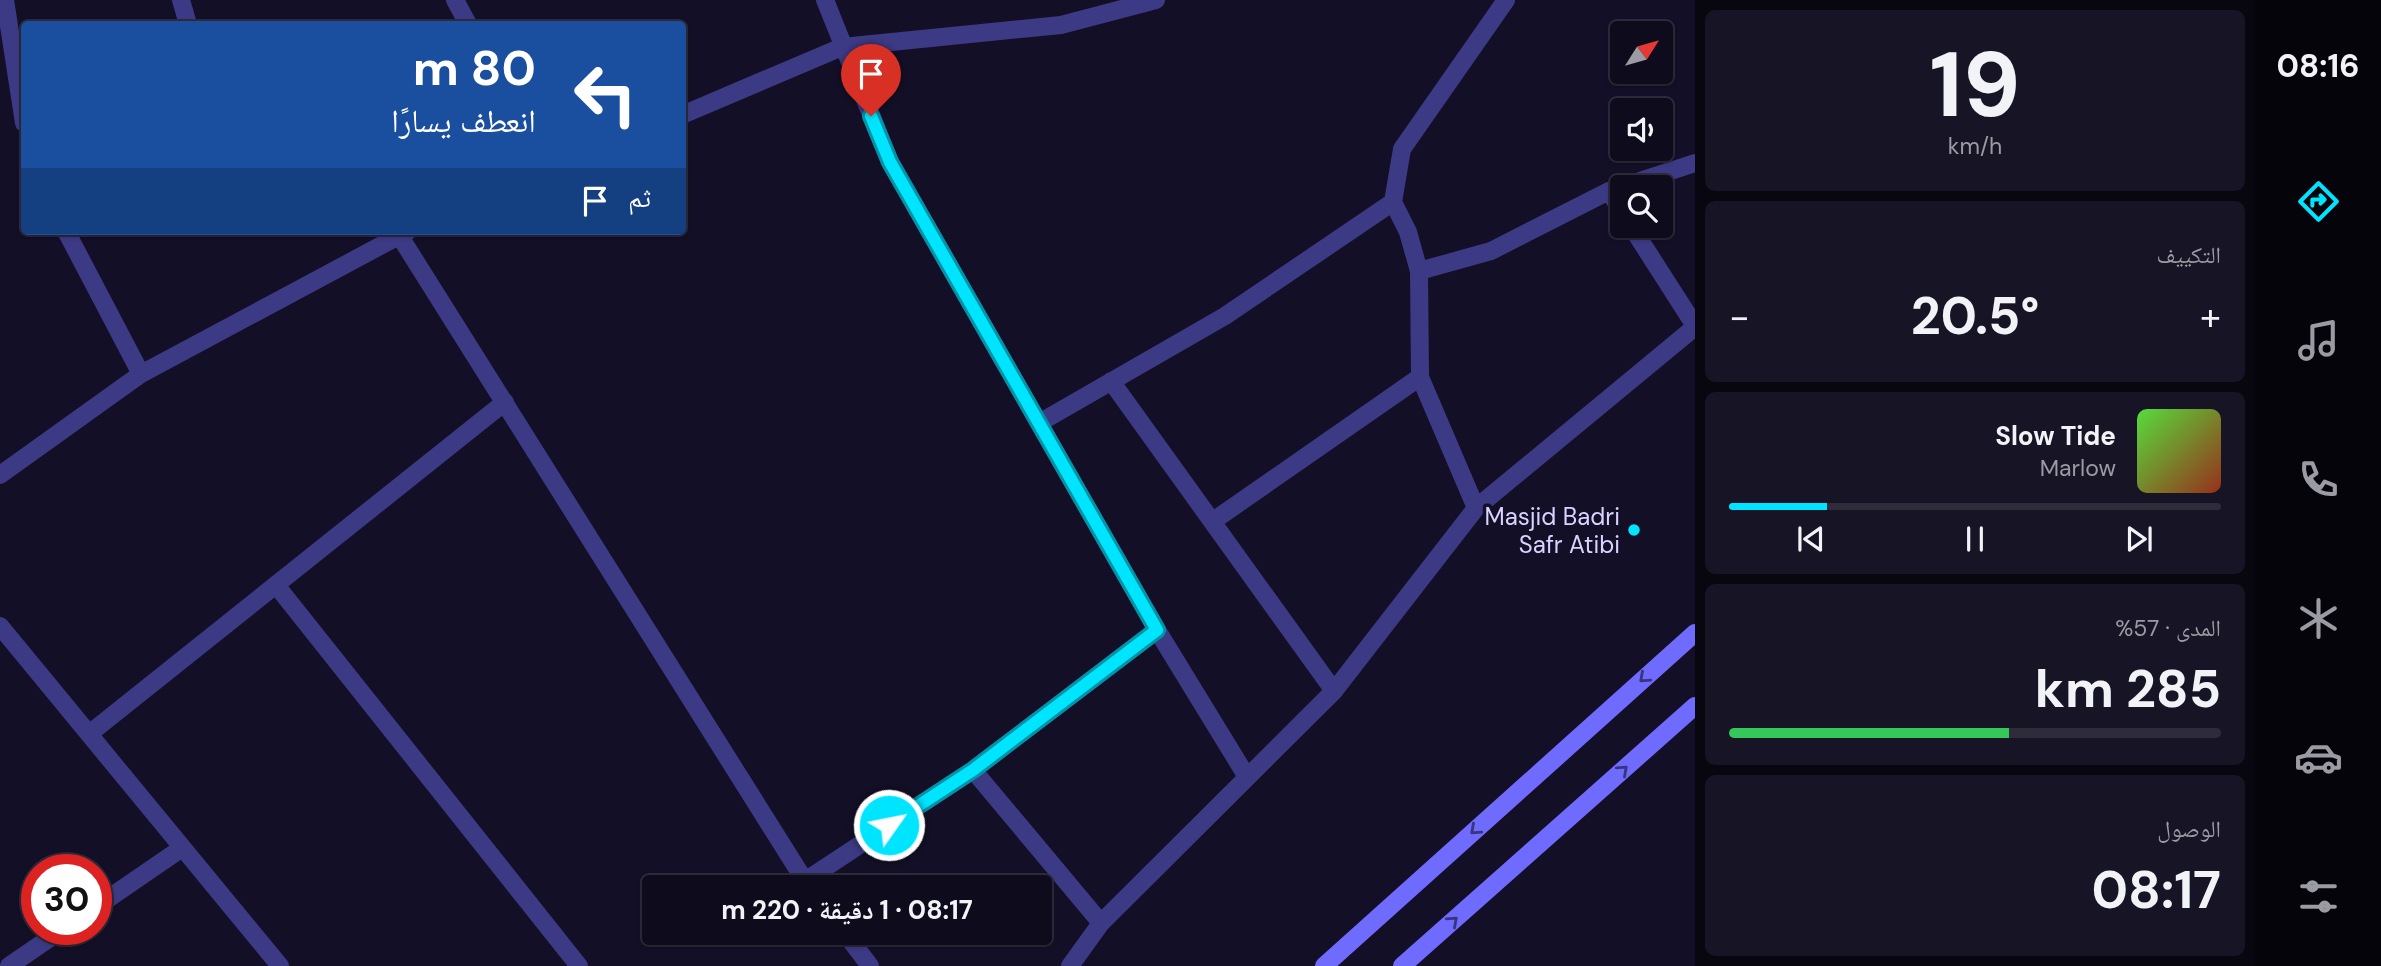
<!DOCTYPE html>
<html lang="ar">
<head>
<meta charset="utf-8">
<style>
	:root { --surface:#0e0b1c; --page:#171425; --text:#f1f3f6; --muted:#9b9ba3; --line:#2e2b3b; --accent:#00e5ff }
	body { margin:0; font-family:"DM Sans","Noto Naskh Arabic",sans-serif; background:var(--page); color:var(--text); direction:rtl; height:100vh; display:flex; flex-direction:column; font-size:26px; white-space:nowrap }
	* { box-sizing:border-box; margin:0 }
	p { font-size:23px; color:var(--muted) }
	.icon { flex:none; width:38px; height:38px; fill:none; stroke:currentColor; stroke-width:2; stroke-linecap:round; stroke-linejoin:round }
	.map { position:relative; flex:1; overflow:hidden; direction:ltr }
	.drawer { display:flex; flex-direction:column; gap:10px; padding:10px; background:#08060f; width:560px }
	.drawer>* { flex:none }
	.top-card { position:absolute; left:21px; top:21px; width:665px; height:214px; border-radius:7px; box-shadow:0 2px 5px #0004,0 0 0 2px var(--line); direction:rtl; background:#1a4fa0; color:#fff; overflow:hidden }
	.needle { width:46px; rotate:53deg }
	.controls { position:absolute; left:1610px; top:21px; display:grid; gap:14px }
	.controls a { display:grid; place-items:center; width:63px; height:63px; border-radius:7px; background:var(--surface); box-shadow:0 2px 5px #0004,0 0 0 2px var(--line); font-size:35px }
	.speed { position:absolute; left:21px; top:854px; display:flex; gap:14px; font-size:35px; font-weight:700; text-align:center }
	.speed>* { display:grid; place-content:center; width:91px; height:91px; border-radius:50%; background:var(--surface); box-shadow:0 2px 5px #0004,0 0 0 2px var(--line); line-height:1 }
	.speed .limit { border:10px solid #d22; background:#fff; color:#111 }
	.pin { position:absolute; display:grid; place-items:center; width:60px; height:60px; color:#fff; margin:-72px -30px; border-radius:50% 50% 50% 0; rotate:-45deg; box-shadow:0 0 7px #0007 }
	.pin .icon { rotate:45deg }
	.me { position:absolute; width:77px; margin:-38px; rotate:57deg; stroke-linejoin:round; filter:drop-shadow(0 0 5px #0008) }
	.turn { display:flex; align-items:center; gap:24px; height:147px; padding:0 35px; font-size:32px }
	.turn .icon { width:91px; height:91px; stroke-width:2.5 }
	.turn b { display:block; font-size:49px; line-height:60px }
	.then { display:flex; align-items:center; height:66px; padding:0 35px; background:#0003; gap:14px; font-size:26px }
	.big { font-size:52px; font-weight:700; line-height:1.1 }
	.drawer .tile { flex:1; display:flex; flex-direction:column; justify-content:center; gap:10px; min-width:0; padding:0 24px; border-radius:10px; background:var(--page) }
	.drawer .dial { align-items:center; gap:0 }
	.dial b { font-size:91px; line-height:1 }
	.song { display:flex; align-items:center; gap:21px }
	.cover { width:84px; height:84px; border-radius:10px; background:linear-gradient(135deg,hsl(110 70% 55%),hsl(10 70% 35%)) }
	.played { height:7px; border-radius:4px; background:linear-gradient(90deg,var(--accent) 20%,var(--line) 20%) }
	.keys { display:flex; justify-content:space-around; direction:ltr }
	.heat { display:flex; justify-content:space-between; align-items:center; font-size:38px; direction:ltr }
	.charge { height:10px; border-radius:5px; background:linear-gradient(90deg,#34c759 57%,var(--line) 0) }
	.trip { position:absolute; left:642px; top:875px; width:410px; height:70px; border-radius:7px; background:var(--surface); box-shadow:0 2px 5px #0004,0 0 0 2px var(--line); font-weight:700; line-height:70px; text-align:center; direction:rtl }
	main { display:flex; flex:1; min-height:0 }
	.dock { display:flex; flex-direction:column; width:126px; justify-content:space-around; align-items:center; background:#06040b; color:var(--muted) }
	.dock .icon { width:49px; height:49px }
	.dock .on { color:var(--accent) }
	.dock b { font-size:32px; color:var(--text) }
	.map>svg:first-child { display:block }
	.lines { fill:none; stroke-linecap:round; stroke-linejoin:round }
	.street { stroke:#3d3a85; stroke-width:18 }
	.secondary { stroke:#6f6bff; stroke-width:18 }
	.oneway { stroke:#38347d }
	.route-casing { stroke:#0095a6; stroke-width:18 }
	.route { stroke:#00e5ff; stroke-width:12 }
	.poi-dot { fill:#00e5ff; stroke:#130f26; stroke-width:2.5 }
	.labels { text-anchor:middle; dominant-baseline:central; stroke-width:7; stroke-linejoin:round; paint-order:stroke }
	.poi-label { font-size:24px; fill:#d9d4ff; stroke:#130f26; text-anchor:end }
</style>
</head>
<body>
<main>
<nav class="dock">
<b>08:16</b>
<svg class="icon on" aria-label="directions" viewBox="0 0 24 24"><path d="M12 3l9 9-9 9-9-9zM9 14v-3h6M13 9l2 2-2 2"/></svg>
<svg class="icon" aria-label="music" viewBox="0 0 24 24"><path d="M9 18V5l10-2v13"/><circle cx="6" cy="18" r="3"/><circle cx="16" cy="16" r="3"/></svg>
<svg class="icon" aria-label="phone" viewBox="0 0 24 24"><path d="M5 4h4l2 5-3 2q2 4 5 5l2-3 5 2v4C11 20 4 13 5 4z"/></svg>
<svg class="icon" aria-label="climate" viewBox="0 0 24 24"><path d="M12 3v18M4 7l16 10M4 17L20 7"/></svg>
<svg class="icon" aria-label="car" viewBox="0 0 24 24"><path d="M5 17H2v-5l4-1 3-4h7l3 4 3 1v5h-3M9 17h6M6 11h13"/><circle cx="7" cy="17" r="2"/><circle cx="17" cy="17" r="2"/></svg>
<svg class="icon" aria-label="filters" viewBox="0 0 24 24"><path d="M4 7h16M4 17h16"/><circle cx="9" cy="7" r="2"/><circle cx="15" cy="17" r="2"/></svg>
</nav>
<section class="drawer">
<div class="tile dial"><b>19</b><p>km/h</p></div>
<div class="tile"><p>التكييف</p>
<div class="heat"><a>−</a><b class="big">20.5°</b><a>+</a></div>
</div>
<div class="tile">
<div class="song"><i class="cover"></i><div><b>Slow Tide</b><p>Marlow</p></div></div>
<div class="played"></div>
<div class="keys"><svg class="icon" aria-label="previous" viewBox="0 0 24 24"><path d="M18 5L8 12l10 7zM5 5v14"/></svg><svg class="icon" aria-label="pause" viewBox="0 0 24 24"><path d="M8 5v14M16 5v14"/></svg><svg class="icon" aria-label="next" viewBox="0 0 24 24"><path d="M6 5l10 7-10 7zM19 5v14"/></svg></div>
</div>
<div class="tile"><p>المدى · 57%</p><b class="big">285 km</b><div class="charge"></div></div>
<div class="tile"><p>الوصول</p><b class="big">08:17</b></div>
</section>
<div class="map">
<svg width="1695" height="966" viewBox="0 0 1695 966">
	<rect width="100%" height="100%" fill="#130f26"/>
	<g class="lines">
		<path class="street" d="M5,0L24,123
			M181,0L188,24
			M455,0L468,24
			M825,0L890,162L1157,630L1247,777
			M1506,0L1402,149L1393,202L1408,232L1419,271L1491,251L1609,191L1695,163
			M682,115L842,47L1061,25L1156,0
			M1609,191L1622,212
			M1631,226L1695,326
			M66,231L141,374L408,231
			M399,235L805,881
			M1419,271L1420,377L1476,508
			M1111,381L1334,691
			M1039,423L1225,316L1393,202
			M0,475L141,374
			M1213,521L1420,377
			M276,585L579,966
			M0,626L280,966
			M89,734L505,402
			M973,770L1101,923
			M810,887L805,881L973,770L1157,630
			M96,907L182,848
			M845,933L870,966
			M9,966L63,929
			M1070,966L1101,923L1334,691L1476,508L1695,327"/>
		<path class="secondary" d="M1324,966L1695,633
			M1402,966L1695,706"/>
	</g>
	<defs><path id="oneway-chevron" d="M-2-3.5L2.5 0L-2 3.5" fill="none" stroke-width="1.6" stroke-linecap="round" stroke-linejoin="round" transform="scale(1.75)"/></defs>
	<g class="oneway">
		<use href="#oneway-chevron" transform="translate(1644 678) rotate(138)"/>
		<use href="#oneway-chevron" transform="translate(1623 770) rotate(-42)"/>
		<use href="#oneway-chevron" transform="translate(1475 830) rotate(138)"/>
		<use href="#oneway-chevron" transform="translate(1453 921) rotate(-42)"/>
	</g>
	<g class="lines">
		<g class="route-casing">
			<path id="route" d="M871,116L890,162L1157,630L973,770L889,825"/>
		</g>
		<use href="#route" class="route"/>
	</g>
	<circle class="poi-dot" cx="1634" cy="530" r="7"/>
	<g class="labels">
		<g class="poi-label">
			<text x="1620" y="516">Masjid Badri<tspan x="1620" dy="28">Safr Atibi</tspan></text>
		</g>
	</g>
</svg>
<div class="controls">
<a><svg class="needle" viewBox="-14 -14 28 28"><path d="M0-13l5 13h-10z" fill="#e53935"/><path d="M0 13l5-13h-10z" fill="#9b9ba3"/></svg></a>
<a><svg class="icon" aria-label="sound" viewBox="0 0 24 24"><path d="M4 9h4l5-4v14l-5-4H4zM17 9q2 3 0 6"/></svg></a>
<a><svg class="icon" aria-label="search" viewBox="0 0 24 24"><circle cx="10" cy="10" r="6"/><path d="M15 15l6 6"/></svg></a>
</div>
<div class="speed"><div class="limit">30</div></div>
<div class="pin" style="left:871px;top:116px;background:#d93025"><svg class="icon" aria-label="arrive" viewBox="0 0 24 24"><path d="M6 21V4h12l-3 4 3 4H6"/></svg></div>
<svg class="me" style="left:889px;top:825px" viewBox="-20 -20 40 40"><circle r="17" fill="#00e5ff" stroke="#fff" stroke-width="3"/><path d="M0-11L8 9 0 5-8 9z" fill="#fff"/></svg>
<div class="trip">08:17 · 1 دقيقة · 220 m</div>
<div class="top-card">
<div class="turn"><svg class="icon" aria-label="left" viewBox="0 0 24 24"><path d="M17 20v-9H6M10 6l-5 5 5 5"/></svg><div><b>80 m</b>انعطف يسارًا</div></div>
<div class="then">ثم<svg class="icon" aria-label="arrive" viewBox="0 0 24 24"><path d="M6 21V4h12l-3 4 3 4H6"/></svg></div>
</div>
</div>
</main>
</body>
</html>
